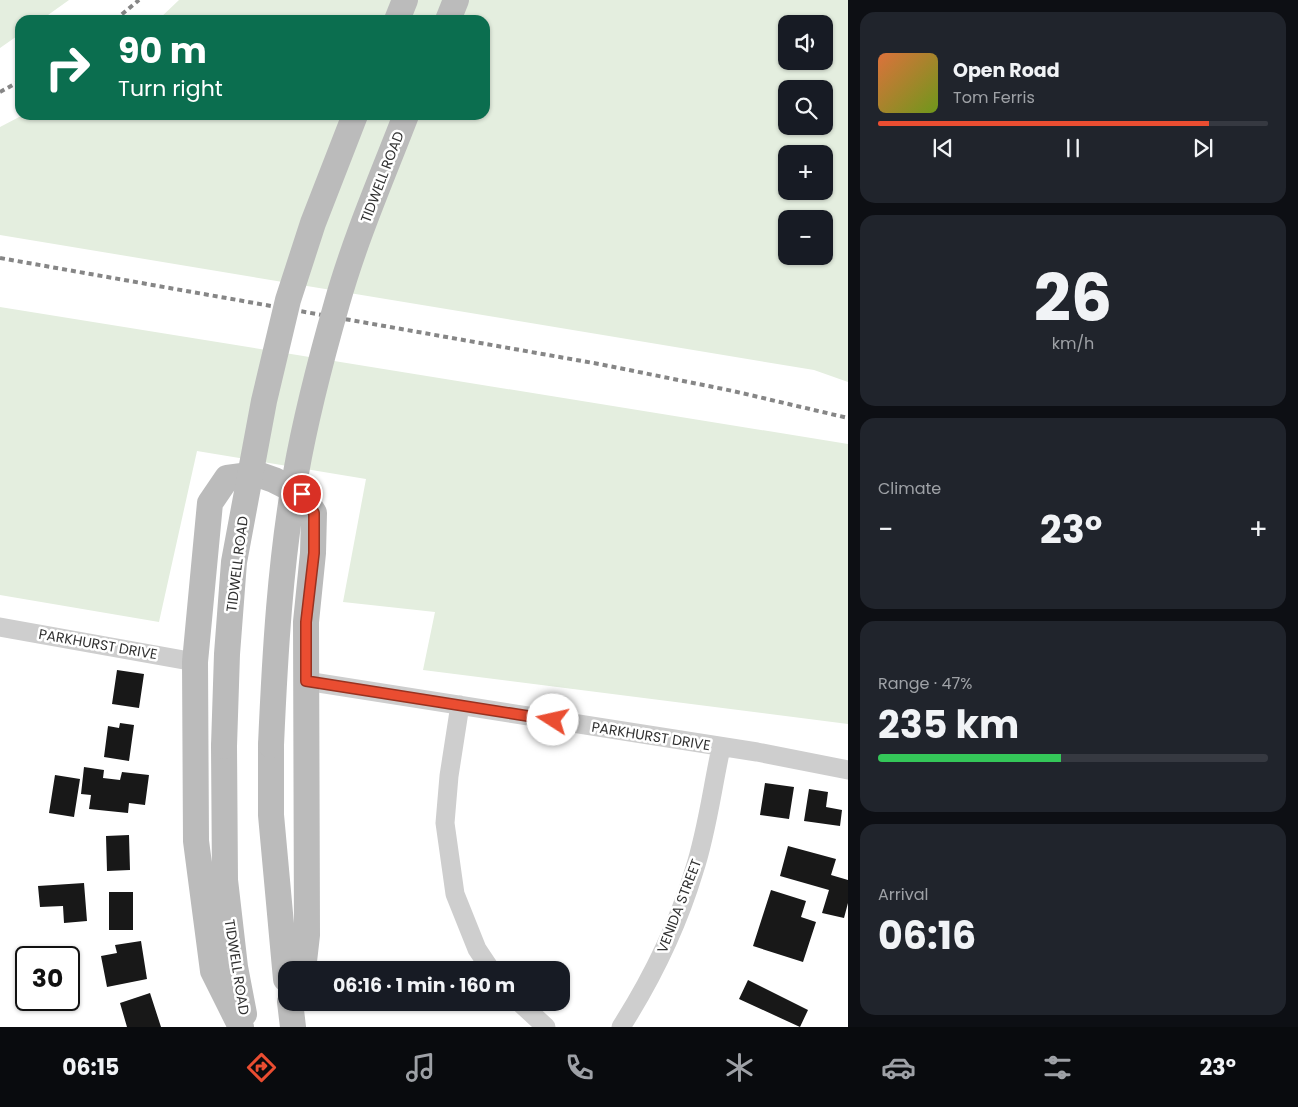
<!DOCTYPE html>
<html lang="en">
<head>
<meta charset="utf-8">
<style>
	:root { --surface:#171b24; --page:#20242c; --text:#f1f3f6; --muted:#9ea1a6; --line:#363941; --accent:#ea4d31 }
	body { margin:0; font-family:Poppins,sans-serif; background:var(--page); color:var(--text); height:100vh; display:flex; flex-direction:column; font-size:19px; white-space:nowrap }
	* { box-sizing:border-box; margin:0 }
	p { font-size:16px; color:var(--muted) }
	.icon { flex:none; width:28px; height:28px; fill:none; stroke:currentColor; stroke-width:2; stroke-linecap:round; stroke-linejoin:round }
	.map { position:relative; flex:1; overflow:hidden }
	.drawer { display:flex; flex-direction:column; gap:12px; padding:12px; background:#0d0f14; width:450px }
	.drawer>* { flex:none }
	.guide { position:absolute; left:15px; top:15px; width:475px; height:105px; border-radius:15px; box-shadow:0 1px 4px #0004; background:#0b6e4f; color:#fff; overflow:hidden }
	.controls { position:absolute; left:778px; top:15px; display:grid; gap:10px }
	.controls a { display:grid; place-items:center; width:55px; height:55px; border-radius:10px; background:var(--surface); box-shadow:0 1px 4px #0004; font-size:25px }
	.speed { position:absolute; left:15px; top:946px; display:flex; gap:10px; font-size:25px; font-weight:700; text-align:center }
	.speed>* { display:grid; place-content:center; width:65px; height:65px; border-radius:50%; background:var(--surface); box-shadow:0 1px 4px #0004; line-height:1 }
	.speed .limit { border:2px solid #111; border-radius:8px; background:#fff; color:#111 }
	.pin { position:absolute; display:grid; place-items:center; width:42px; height:42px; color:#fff; margin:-21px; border:2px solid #fff; border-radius:50%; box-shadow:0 1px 5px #0007 }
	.me { position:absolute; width:55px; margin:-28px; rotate:280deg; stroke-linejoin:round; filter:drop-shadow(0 0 4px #0008) }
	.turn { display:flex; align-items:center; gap:18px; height:105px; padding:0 20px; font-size:22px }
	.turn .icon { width:65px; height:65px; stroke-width:2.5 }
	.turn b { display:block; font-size:35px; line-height:42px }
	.big { font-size:38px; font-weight:700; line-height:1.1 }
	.drawer .tile { flex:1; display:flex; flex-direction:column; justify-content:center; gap:8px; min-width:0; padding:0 18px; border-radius:15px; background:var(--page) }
	.drawer .dial { align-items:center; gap:0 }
	.dial b { font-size:65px; line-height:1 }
	.song { display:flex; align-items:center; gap:15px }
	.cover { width:60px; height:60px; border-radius:8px; background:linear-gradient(135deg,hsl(20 70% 55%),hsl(80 70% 35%)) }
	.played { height:5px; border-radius:2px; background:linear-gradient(90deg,var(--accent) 85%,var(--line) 85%) }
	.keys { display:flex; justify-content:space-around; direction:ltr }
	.heat { display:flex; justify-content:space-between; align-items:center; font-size:28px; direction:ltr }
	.charge { height:8px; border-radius:4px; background:linear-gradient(90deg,#34c759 47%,var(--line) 0) }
	.trip { position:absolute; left:278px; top:961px; width:292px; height:50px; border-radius:15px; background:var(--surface); box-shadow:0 1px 4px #0004; font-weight:700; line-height:50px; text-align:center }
	.tabs { display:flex; height:80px; justify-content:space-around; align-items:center; background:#090b0e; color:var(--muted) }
	.tabs .icon { width:35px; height:35px }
	.tabs .selected { color:var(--accent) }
	.tabs b { font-size:22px; color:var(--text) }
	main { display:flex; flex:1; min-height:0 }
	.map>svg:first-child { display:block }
	.green { fill:#e4eedf; fill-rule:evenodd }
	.building { fill:#181818 }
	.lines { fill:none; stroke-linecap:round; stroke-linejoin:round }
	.street { stroke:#cecece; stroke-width:19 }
	.secondary { stroke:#bbb; stroke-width:26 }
	.rail { stroke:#868686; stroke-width:4; stroke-dasharray:5 4; stroke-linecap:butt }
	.secondary-bridge { stroke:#bbb; stroke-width:26 }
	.route-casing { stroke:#983220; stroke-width:12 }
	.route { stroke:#ea4d31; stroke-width:9 }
	.labels { text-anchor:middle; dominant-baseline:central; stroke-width:5; stroke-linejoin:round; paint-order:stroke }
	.street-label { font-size:14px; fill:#313131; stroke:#fff }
</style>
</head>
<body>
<main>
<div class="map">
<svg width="848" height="1027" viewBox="0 0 848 1027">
	<rect width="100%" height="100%" fill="#fff"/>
	<path class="green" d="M0,0H69L41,20H20V34L0,48Z
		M179,0H848V382L814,370L0,235V127L23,115H485V20H158ZM786,24H824V61H786ZM786,89H824V126H786ZM786,154H824V191H786ZM786,219H824V256H786Z
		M0,307L848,444V724L423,670L435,612L343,602L366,479L197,451L159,622L0,595Z"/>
	<path class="building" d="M117,670L144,674L139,708L112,704Z
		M120,723L134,725L129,761L104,757L108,726L119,728Z
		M84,767L104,770L103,778L120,780L122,772L149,775L145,805L129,803L128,813L89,809L91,795L81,794Z
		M55,775L80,779L74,817L49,813Z
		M765,783L794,787L789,819L760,815Z
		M809,789L828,792L826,807L842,810L840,826L804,821Z
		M129,835L130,870L107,871L106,836Z
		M788,846L836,859L831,875L848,880V903L844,918L822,913L829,890L780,876Z
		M84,883L87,921L64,923L63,906L40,907L38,886Z
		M771,890L806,901L801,917L816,922L803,962L753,946Z
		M109,892H133V930H109Z
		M141,941L147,979L107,987L101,956L117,953L115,945Z
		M748,980L808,1010L800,1027L739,999Z
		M150,993L161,1027H127L120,1003Z"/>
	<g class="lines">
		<path class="street" d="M0,627L195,662
			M306,681L757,752L848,770
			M460,705L449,776L445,823L455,894L477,949L491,970
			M519,1002L546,1027
			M621,1027C651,980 678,924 694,871C707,832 712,789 721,748"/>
		<path class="secondary" d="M397,20L405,0
			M448,20L456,0
			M271,745V815L286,979
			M224,746L225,880L235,967L244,1014
			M290,1002L293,1027
			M241,1027L213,971L196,841L195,662L210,503L227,478L257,474L274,480L302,494L314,513L313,553L306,622L307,935L303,970"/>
		<path class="rail" d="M115,20L139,0
			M0,92L20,81
			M0,258L599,364L733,391L848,418"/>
		<path class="secondary-bridge" d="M271,745C275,654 280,563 296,473C306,416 321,359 337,303C355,239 382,177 406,115
			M224,746L227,654L234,562L264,401L288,300L313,223L355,115"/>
	</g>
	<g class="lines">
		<g class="route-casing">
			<path id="route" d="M302,494L314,513V553L306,622V681L553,720"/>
		</g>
		<use href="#route" class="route"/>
	</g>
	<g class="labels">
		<g class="street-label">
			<text transform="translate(382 177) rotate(-69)">TIDWELL ROAD</text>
			<text transform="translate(237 564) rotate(-83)">TIDWELL ROAD</text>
			<text transform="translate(98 644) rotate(10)">PARKHURST DRIVE</text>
			<text transform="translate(651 736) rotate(9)">PARKHURST DRIVE</text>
			<text transform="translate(679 906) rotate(-69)">VENIDA STREET</text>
			<text transform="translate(237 967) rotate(81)">TIDWELL ROAD</text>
		</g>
	</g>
</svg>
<div class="controls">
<a><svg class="icon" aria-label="sound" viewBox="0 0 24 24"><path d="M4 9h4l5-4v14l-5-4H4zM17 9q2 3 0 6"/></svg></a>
<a><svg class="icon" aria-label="search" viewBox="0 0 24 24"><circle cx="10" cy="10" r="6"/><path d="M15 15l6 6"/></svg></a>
<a>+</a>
<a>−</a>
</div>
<div class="speed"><div class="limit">30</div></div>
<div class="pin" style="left:302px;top:494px;background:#d93025"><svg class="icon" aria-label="arrive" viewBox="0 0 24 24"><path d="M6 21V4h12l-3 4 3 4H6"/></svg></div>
<svg class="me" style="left:553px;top:720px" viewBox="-20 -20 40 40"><circle r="19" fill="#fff"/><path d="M0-13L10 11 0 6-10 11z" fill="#ea4d31"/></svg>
<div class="trip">06:16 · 1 min · 160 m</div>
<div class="guide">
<div class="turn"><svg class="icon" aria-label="right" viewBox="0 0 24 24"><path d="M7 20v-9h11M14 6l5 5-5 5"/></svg><div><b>90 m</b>Turn right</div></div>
</div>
</div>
<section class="drawer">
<div class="tile">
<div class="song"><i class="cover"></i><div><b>Open Road</b><p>Tom Ferris</p></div></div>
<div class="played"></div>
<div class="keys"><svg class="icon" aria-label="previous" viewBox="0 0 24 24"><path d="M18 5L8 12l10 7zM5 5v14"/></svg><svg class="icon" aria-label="pause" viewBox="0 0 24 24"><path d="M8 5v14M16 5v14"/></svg><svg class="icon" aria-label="next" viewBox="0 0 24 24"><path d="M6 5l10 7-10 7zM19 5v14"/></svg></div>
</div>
<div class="tile dial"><b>26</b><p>km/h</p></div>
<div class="tile"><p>Climate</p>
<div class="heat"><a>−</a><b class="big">23°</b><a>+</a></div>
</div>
<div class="tile"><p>Range · 47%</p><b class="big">235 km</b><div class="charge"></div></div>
<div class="tile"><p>Arrival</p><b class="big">06:16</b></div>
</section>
</main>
<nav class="tabs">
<b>06:15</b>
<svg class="icon selected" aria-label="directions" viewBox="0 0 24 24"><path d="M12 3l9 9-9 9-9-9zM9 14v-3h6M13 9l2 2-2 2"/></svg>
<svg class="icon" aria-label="music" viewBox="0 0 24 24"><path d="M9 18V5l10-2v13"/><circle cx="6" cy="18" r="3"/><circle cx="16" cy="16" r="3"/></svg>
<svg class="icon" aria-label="phone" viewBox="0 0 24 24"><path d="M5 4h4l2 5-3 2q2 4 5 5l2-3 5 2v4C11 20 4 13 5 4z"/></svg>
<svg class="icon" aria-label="climate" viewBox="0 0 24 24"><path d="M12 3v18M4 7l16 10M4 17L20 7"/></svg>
<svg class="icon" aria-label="car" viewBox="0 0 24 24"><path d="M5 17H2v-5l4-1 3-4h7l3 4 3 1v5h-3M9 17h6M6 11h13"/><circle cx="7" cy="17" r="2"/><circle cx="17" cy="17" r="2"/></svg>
<svg class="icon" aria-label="filters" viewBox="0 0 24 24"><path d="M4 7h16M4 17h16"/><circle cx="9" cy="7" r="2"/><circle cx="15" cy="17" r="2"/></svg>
<b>23°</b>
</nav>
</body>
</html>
